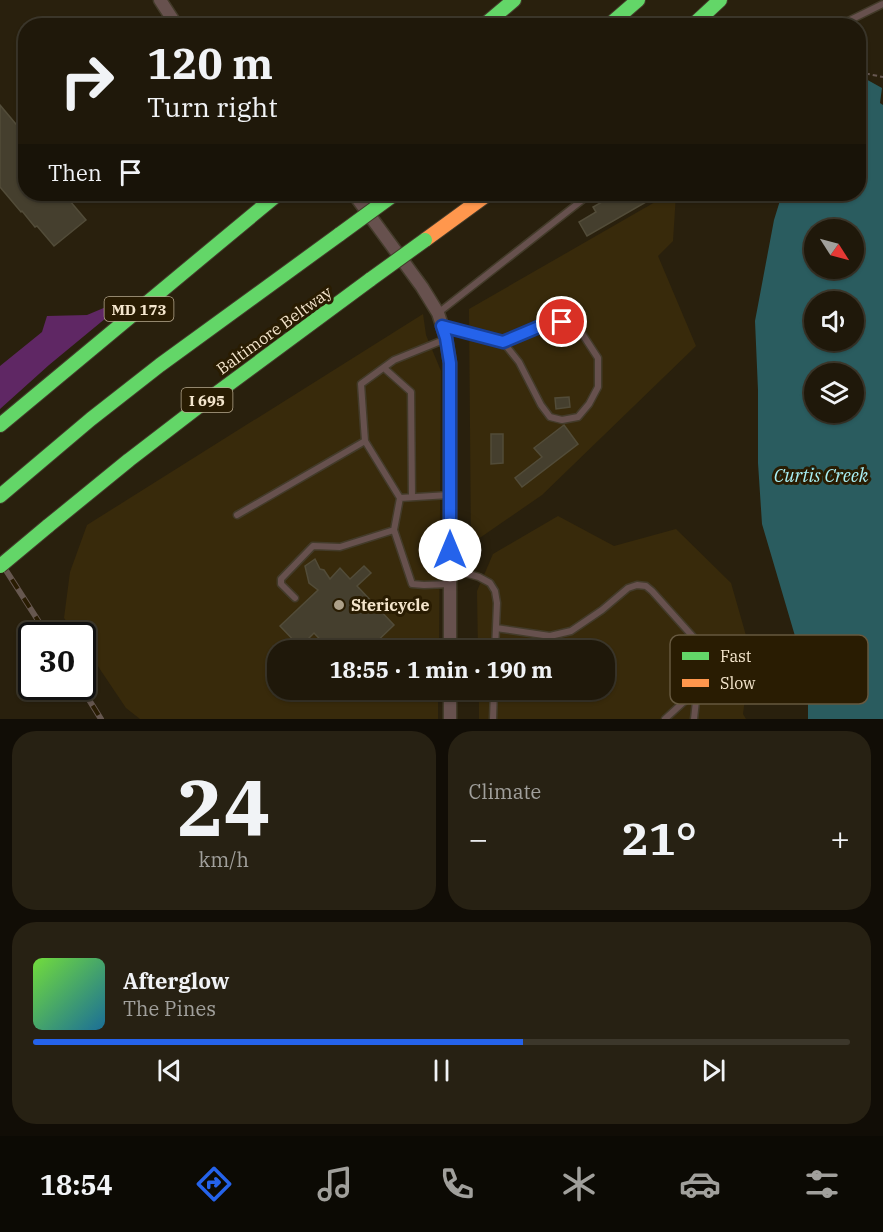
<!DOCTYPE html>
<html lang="en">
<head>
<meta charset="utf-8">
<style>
	:root { --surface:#1f180a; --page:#272113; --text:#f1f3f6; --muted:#a1a09c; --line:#3c372b; --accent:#2563eb }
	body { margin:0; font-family:"IBM Plex Serif",serif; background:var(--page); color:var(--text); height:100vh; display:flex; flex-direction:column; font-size:22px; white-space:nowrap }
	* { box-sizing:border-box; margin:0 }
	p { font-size:20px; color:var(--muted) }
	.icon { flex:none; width:33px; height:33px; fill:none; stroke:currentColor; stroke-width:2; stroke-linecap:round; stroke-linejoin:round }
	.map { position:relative; height:719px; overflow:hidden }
	.sheet { display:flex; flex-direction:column; gap:12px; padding:12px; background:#110d06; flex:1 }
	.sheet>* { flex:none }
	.hud { position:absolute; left:18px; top:18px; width:848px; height:183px; border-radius:24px; box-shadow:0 2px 4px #0004,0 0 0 2px var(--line); background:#1f180a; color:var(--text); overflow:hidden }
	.needle { width:39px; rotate:126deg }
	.fabs { position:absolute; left:804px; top:219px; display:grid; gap:12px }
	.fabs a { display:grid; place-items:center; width:60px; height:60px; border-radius:50%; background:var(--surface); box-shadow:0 2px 4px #0004,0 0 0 2px var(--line); font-size:30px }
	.speed { position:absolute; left:18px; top:622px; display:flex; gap:12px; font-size:30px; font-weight:700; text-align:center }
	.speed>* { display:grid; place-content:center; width:78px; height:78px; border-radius:50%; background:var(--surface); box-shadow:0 2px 4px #0004,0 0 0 2px var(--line); line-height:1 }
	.speed .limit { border:3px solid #111; border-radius:9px; background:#fff; color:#111 }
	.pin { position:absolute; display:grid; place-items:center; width:51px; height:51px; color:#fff; margin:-26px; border:3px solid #fff; border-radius:50%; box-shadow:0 2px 6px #0007 }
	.me { position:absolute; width:66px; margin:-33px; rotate:0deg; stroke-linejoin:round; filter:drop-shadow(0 0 4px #0008) }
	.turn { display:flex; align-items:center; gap:21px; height:126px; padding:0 30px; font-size:27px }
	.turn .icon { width:78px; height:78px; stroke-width:2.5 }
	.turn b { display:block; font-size:42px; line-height:51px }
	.then { display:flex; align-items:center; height:57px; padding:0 30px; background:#0003; gap:12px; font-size:22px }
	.big { font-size:45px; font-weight:800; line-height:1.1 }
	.sheet .tile { flex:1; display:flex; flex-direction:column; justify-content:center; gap:9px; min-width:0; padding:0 21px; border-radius:24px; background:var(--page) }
	.sheet .dial { align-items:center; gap:0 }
	.dial b { font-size:78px; line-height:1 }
	.song { display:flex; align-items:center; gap:18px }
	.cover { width:72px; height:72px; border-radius:9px; background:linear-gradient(135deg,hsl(100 70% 55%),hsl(200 70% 35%)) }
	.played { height:6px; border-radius:3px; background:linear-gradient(90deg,var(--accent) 60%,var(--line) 60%) }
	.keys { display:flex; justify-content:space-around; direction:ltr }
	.heat { display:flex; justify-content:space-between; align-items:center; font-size:33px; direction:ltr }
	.sheet .tiles { flex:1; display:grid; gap:12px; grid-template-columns:1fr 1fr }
	.tile:last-child { grid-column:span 2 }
	.trip { position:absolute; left:267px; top:640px; width:348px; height:60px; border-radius:24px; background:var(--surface); box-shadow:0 2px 4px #0004,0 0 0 2px var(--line); font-weight:800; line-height:60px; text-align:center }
	.tab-bar { display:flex; height:96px; justify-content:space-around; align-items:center; background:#0c0a04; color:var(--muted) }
	.tab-bar .icon { width:42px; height:42px }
	.tab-bar .selected { color:var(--accent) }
	.tab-bar b { font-size:27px; color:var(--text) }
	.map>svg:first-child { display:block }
	.built { fill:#382a0b }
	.green { fill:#5f2764 }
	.water { fill:#2a5c5f; fill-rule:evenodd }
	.building { fill:#453f2e; stroke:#524c39; stroke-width:1.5 }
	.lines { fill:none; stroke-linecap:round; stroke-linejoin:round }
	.lane-casing { stroke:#433b2a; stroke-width:9 }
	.street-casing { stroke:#433b2a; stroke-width:15 }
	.fast-casing { stroke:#433b2a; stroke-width:16 }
	.slow-casing { stroke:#433b2a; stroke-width:16 }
	.path { stroke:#675852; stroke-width:2; stroke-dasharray:4.5 3; stroke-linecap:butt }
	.lane { stroke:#67514e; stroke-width:6 }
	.street { stroke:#67514e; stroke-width:12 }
	.fast { stroke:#63d668; stroke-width:14 }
	.slow { stroke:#ff974d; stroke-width:14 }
	.rail-casing { stroke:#66574f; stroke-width:6 }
	.rail { stroke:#291c02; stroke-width:4; stroke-dasharray:11; stroke-linecap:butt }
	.fast-bridge-casing { stroke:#433b2a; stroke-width:16; stroke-linecap:butt }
	.fast-bridge { stroke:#63d668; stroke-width:14 }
	.route-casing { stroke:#184099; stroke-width:15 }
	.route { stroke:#2563eb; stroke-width:10 }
	.poi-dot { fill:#ada089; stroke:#291c02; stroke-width:2 }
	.labels { text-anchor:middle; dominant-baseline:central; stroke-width:6; stroke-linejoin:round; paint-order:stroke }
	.shield { fill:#291c02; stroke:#b7a98f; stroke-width:1.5 }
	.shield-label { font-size:15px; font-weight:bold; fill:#f4e5cc }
	.street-label { font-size:16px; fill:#f4e5cc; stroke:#291c02 }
	.poi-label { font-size:16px; font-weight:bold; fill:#f4e5cc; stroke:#291c02; text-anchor:start }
	.water-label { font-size:18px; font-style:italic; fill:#a9f0f5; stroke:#291c02 }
	.key { fill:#291c02; stroke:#66583f; stroke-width:1.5 }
	.key-label { font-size:16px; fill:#f4e5cc }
</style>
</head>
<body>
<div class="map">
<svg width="883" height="719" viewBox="0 0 883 719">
	<rect width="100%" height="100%" fill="#29200d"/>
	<path class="built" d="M669,194H676L673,241L658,256L696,346L542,495L471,544L469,309Z
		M423,314L426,335L441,371L439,651H278V690H438V719H140L126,708L83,644L82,636H77L64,618L70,572L87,525Z
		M558,516L614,546L676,529L731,583L751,653L743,714L746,719H479V690H604V651H478L477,591L493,554Z"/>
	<path class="green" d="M106,307L112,313L49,365L0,409V366L42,332L47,316L87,315Z"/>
	<path class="water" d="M864,78L882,88L880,103L883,105V719H808V697L802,670L800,653L762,524L758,463V390L755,321L774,220L782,194H858V81ZM814,230H854V268H814ZM814,302H854V340H814ZM814,374H854V412H814Z"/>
	<path class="building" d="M0,105L26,136V194H64L86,220L54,246L37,226L35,227L22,211L21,212L0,187Z
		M616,194H660L587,236L579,222L596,212L593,207Z
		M569,397L570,407L556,409L555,398Z
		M564,425L578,444L522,487L515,478L542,457L534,448Z
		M491,434H503V463L491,464Z
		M315,559L320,569L324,570L330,579L340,568L350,579L364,566L371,573L357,586L394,625L367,651H331L314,633L300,647L280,626L318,590L309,583L305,566Z"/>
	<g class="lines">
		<g class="lane-casing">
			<path id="lane" d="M838,26L883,4
				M438,313L590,194
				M443,326L503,342L519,362L541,405L550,417L562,420L578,417L589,404L598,387V358L583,335L562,322L541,326L503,342
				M384,368L411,392L412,497
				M400,498L365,441L361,384L394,360L446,339
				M237,515L365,441
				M394,530L400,498L449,495
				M451,569L479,577L490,583L495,591L497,603L495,651
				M295,598L281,584V579L313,546L340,547L394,530L412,584L424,585L450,584
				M496,628L550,636L571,631L602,610L628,588L637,585L646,586L652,591L704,649L710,660V672L696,701L694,719
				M493,719L494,690
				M665,719L700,687"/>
		</g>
		<g class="street-casing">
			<path id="street" d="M160,0L177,26
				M354,194L422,287L438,313L446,338L450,363V651
				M450,719V690"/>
		</g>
		<g class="fast-casing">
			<path id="fast" d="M483,26L514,0
				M608,26L638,0
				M692,26L720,0
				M355,194V195
				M0,425L278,194
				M0,496L91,419L160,365L340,234
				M48,526L129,460L198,407L371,279"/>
		</g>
		<g class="slow-casing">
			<path id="slow" d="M425,240L488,194"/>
		</g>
		<path class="path" d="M858,72L883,77"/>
		<use href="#lane" class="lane"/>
		<use href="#street" class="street"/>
		<use href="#fast" class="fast"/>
		<use href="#slow" class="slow"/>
		<g class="rail-casing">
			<path id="rail" d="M0,561L48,636
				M81,687L101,719"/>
		</g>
		<use href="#rail" class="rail"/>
		<g class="fast-bridge-casing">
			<path id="fast-bridge" d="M340,234L392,196
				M371,279L425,240
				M0,566L48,526"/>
		</g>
		<use href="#fast-bridge" class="fast-bridge"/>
	</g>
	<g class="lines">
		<g class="route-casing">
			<path id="route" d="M450,550V363L446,338L442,326L503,342L541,326L562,322"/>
		</g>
		<use href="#route" class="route"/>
	</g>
	<circle class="poi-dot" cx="339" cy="605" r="6"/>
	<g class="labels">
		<g class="shield">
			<rect x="104.5" y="297" width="69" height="24" rx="4.5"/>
			<rect x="181.5" y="388" width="51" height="24" rx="4.5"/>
		</g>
		<g class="shield-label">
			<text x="139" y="309">MD 173</text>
			<text x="207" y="400">I 695</text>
		</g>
		<g class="street-label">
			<text transform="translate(274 330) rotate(-36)">Baltimore Beltway</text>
		</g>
		<g class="poi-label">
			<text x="351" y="605">Stericycle</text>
		</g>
		<g class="water-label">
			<text x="821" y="475">Curtis Creek</text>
		</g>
	</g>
	<rect x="670" y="635" width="198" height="69" rx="9" class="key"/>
	<rect x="682" y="652" width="27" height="8" fill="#63d668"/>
	<rect x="682" y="679" width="27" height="8" fill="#ff974d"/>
	<g class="key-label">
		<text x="720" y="662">Fast</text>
		<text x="720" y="689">Slow</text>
	</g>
</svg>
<div class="fabs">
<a><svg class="needle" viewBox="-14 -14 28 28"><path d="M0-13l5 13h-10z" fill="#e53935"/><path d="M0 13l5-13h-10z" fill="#a1a09c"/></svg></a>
<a><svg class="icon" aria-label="sound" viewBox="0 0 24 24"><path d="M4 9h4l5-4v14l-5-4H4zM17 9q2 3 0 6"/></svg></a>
<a><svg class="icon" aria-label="layers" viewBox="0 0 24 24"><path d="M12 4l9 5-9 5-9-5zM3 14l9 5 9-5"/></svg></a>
</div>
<div class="speed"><div class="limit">30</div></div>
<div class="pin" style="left:562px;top:322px;background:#d93025"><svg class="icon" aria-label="arrive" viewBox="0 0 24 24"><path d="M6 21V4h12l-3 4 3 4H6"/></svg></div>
<svg class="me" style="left:450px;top:550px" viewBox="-20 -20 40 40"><circle r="19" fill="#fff"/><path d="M0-13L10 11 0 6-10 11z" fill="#2563eb"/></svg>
<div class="trip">18:55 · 1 min · 190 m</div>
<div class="hud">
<div class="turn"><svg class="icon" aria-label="right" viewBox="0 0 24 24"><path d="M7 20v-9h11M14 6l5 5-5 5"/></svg><div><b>120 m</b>Turn right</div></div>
<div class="then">Then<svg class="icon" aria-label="arrive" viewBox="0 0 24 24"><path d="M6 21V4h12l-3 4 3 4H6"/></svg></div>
</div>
</div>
<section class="sheet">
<div class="tiles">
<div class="tile dial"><b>24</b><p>km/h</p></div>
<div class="tile"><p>Climate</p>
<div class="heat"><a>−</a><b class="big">21°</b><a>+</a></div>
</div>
<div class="tile">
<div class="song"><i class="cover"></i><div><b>Afterglow</b><p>The Pines</p></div></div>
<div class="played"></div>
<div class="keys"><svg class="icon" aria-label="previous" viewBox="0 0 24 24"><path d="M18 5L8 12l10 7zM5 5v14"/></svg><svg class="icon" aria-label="pause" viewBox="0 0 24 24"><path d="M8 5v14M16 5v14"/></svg><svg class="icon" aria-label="next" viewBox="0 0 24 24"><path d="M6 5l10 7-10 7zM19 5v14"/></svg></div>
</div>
</div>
</section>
<nav class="tab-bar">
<b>18:54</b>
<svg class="icon selected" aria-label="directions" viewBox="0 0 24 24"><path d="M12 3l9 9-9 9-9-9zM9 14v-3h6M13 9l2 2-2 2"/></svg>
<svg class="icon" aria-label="music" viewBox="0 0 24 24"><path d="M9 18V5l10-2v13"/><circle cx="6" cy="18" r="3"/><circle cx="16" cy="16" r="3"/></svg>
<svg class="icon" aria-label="phone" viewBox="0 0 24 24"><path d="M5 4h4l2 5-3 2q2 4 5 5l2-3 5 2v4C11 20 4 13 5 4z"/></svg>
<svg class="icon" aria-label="climate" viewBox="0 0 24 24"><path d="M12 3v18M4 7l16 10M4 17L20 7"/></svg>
<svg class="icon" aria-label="car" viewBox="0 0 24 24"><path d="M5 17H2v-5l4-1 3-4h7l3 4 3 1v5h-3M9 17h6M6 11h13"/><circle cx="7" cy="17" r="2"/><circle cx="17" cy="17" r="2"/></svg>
<svg class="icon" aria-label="filters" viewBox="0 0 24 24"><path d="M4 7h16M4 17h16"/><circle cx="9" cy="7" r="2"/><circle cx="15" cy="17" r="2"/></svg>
</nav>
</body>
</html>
